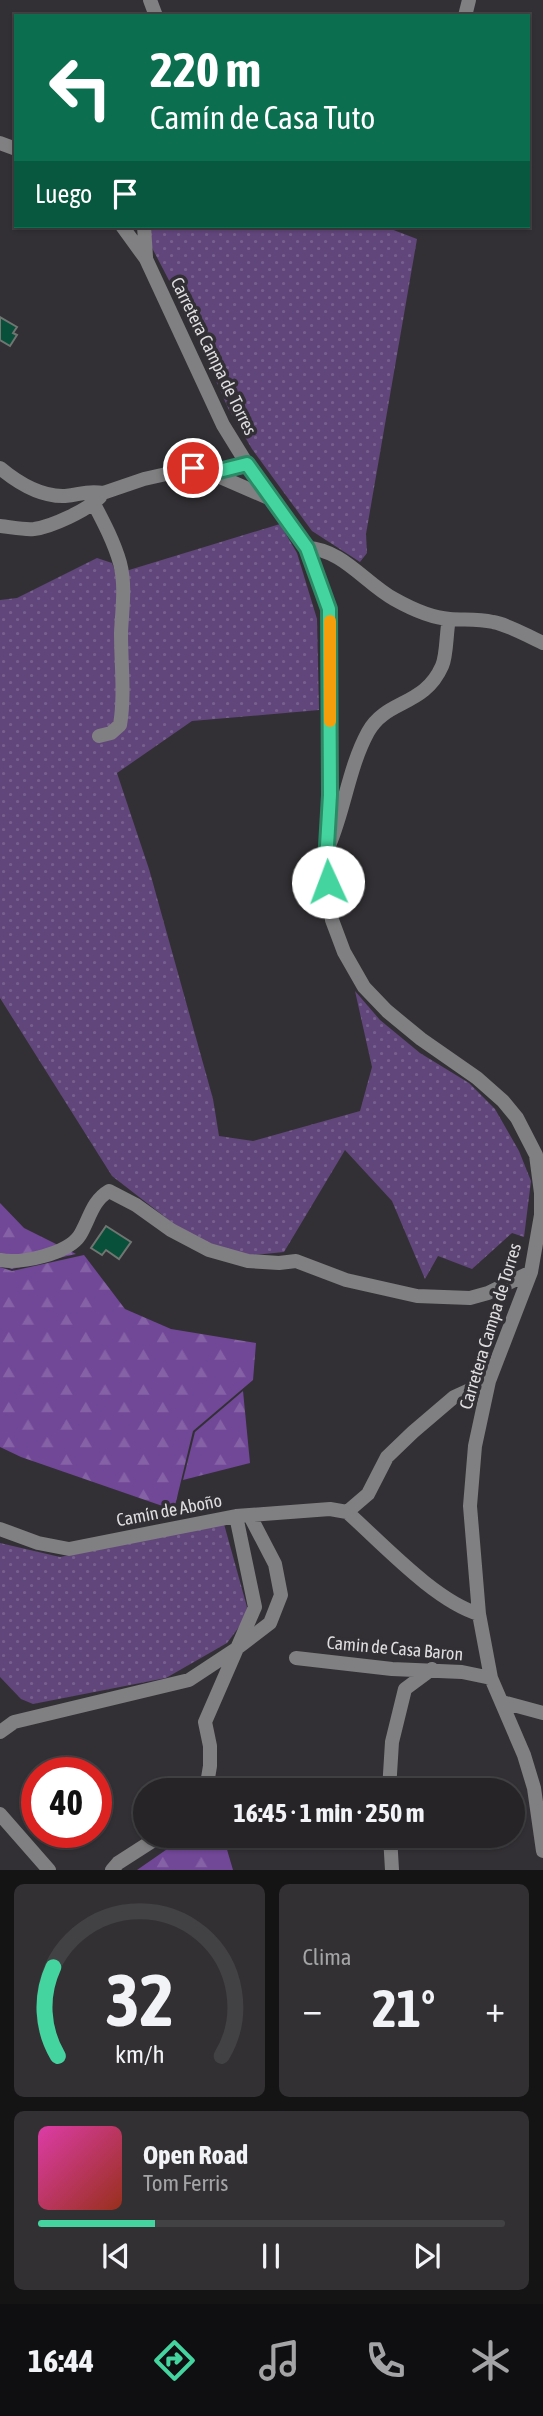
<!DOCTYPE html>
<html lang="es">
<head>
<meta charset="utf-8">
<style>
	:root { --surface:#262427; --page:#323033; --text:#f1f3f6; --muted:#a4a4a7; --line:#424144; --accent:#44d49f }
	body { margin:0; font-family:"Asap Condensed",sans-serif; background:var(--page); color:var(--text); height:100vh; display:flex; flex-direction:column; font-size:26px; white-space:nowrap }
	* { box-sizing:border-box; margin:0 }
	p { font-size:23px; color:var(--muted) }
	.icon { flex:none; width:38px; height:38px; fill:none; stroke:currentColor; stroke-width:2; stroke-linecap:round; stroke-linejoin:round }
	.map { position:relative; height:1870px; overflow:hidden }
	.panel { display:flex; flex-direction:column; gap:14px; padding:14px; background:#151415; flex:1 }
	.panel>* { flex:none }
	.hud { position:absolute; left:14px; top:14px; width:516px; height:214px; border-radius:0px; box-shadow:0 2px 5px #0004,0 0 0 2px var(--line); background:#0b6e4f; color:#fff; overflow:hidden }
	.speed { position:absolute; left:21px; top:1757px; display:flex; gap:14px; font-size:35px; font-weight:700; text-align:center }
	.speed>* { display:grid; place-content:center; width:91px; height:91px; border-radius:50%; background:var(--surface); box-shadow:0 2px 5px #0004,0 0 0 2px var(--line); line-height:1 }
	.speed .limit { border:10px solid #d22; background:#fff; color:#111 }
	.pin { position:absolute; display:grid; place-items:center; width:60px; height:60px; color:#fff; margin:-30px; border:4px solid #fff; border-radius:50%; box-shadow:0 2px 7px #0007 }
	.me { position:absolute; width:77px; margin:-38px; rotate:358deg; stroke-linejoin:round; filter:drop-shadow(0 0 5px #0008) }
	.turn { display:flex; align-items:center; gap:24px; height:147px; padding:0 21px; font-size:32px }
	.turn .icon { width:91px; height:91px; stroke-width:2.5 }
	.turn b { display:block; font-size:49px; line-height:60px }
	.then { display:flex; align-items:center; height:66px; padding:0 21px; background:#0003; gap:14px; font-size:26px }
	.big { font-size:52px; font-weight:700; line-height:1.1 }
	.panel .card { flex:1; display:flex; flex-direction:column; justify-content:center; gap:10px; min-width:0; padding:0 24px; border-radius:10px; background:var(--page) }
	.panel .dial { align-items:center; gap:0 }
	.dial svg { height:182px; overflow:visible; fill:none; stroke:var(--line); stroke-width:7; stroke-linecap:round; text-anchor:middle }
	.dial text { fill:var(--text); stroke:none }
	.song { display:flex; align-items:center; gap:21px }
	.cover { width:84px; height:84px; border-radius:10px; background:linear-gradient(135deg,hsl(320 70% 55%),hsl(10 70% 35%)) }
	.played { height:7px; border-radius:4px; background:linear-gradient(90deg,var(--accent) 25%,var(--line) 25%) }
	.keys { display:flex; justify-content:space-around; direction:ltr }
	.heat { display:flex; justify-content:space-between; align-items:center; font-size:38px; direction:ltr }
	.panel .tiles { flex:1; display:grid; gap:14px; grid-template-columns:1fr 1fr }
	.card:last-child { grid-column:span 2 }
	.trip { position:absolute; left:133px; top:1778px; width:392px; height:70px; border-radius:35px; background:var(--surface); box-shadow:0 2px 5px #0004,0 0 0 2px var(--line); font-weight:700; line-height:70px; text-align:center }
	.tabs { display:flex; height:112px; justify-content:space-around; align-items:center; background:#0f0e10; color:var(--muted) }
	.tabs .icon { width:49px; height:49px }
	.tabs .current { color:var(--accent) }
	.tabs b { font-size:32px; color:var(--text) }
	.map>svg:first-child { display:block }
	.grass { fill:url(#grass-dots) }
	.forest { fill:url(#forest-firs) }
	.building { fill:#085039; stroke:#707572; stroke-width:2 }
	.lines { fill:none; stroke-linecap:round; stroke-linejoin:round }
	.minor { stroke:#807f81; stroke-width:14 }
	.route-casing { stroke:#2c8a67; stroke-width:18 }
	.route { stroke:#44d49f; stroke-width:12 }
	.slow { stroke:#f59e0b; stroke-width:12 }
	.labels { text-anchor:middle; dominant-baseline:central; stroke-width:7; stroke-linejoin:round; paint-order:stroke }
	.street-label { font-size:18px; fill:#dfdde0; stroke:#323034 }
</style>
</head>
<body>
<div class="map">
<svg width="543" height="1870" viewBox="0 0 543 1870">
	<defs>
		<pattern id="grass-dots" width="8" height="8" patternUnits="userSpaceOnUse" patternTransform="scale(1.75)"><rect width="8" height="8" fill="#61467b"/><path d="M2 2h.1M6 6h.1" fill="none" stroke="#77608d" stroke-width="1.8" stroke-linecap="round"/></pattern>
		<pattern id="forest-firs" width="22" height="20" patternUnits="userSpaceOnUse" patternTransform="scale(1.75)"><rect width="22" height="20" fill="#714797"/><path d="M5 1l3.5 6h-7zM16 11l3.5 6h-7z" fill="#8561a5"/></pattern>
	</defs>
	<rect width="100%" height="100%" fill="#323034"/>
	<path class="grass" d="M149,226H383L417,239L366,534L367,553L360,562L312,531L252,449L228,408L185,311L150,244Z
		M280,524L297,553L317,619L319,710L192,721L117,773L149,869L213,1099L219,1136L253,1141L360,1111L372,1067L355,991L380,1020L420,1053L469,1083L495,1109L519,1151L531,1181L524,1237L512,1233L472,1269L438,1256L425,1279L392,1201L345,1150L284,1252L243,1256L192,1238L112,1176L0,998V600L17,598L97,558L112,563L116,574Z
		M224,1524L247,1607L245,1619L227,1643L166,1678L33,1704L21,1699L0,1677V1543L60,1557Z"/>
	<path class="forest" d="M0,1203L24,1228L76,1254L12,1269L0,1265Z
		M84,1255L125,1309L171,1329L256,1343L253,1380L193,1431L174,1510L21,1457L0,1447V1267L12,1271Z
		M243,1391L250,1463L183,1480L195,1432Z
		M186,1836H223L233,1870H137Z"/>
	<path class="building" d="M0,317L17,327L13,333L17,335L10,346L0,340Z
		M106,1226L131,1242L119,1259L106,1250L102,1255L91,1248Z"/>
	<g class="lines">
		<path class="minor" d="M150,0L156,16
			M465,16L469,0
			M0,143L16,149
			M122,226L146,259L223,425L247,464L307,548L329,609V795L326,863L332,920L344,952L364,987L387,1011L421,1039L477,1078L503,1101L517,1118L536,1155L541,1193V1215L531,1272L489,1381L475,1446L470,1506L479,1614L491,1678L524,1755L534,1788L543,1851
			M144,226L146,257
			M0,468C18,483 41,497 65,496C80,495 86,490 103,493
			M211,473L271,499
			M103,493L144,479L193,468L211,473L247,464
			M94,504C104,523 114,542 120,563C126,586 122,610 121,633C121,664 125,695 120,725L111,733L99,736
			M0,526C11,527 23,530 34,529C51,527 88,510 100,497
			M307,548C342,549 365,583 394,599C410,608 432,618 450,619C465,620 478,619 493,622C510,625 527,636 543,643
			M330,843C345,807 349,767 368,732C386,699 424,707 442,666C447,655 446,633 449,619
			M0,1260C21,1264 68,1254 80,1235C90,1218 92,1201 109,1191L136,1205L171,1230L209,1250L248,1261L279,1263L296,1261L346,1280L417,1296L470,1298L488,1293L531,1272
			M347,1512L368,1494L387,1457L413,1432L454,1397L489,1381
			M0,1529L38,1543L69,1549L236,1516L330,1509L347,1512C383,1544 435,1601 479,1614
			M296,1658L392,1669L462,1672L491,1678
			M502,1702L543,1713
			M0,1732L14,1722L189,1680L236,1649L270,1623L281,1595L275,1564L250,1516
			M206,1790L210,1766V1746L205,1722L255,1607L236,1516
			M389,1790L392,1742L405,1689L432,1669
			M0,1814L49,1870
			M390,1836L392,1870
			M112,1870L118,1863L160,1836"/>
	</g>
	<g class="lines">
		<g class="route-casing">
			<path id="route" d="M193,468L211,473L247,464L307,548L329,609L330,795L326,863L328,882"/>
		</g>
		<use href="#route" class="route"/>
		<path class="slow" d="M330,621V721"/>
	</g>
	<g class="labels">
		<g class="street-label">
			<text transform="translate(214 356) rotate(64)">Carretera Campa de Torres</text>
			<text transform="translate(490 1326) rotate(-73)">Carretera Campa de Torres</text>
			<text transform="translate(169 1510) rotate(-11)">Camín de Aboño</text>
			<text transform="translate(395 1648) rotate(5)">Camin de Casa Baron</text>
		</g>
	</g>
</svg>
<div class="speed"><div class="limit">40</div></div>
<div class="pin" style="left:193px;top:468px;background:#d93025"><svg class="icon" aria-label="arrive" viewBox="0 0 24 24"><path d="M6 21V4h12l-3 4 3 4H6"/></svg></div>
<svg class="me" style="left:328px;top:882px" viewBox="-20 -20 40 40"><circle r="19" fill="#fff"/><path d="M0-13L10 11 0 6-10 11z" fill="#44d49f"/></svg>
<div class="trip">16:45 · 1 min · 250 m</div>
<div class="hud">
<div class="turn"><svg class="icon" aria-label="left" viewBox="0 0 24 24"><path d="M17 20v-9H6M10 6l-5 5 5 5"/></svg><div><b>220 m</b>Camín de Casa Tuto</div></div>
<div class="then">Luego<svg class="icon" aria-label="arrive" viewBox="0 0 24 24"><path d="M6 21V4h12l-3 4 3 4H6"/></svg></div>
</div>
</div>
<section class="panel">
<div class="tiles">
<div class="card dial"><svg viewBox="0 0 100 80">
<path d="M14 69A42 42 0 1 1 86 69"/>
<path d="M14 69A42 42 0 0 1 12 30" stroke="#44d49f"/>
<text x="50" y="56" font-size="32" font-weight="700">32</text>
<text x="50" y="72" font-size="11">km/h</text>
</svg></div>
<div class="card"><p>Clima</p>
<div class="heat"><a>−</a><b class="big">21°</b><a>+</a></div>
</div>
<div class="card">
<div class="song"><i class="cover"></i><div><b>Open Road</b><p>Tom Ferris</p></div></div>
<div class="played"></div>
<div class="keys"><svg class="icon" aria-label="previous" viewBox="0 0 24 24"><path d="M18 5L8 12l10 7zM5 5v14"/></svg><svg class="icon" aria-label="pause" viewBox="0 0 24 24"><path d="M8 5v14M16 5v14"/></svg><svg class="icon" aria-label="next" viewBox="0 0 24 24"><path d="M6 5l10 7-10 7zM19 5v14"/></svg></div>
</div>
</div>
</section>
<nav class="tabs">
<b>16:44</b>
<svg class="icon current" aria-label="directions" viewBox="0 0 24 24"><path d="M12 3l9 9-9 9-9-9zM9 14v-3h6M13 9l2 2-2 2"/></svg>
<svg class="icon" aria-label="music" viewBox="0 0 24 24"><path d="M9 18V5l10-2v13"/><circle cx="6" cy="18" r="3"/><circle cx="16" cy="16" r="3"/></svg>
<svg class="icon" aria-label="phone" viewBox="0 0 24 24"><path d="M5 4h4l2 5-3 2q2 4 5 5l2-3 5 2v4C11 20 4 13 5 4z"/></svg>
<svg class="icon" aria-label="climate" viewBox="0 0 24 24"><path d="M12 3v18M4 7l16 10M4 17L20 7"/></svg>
</nav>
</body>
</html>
